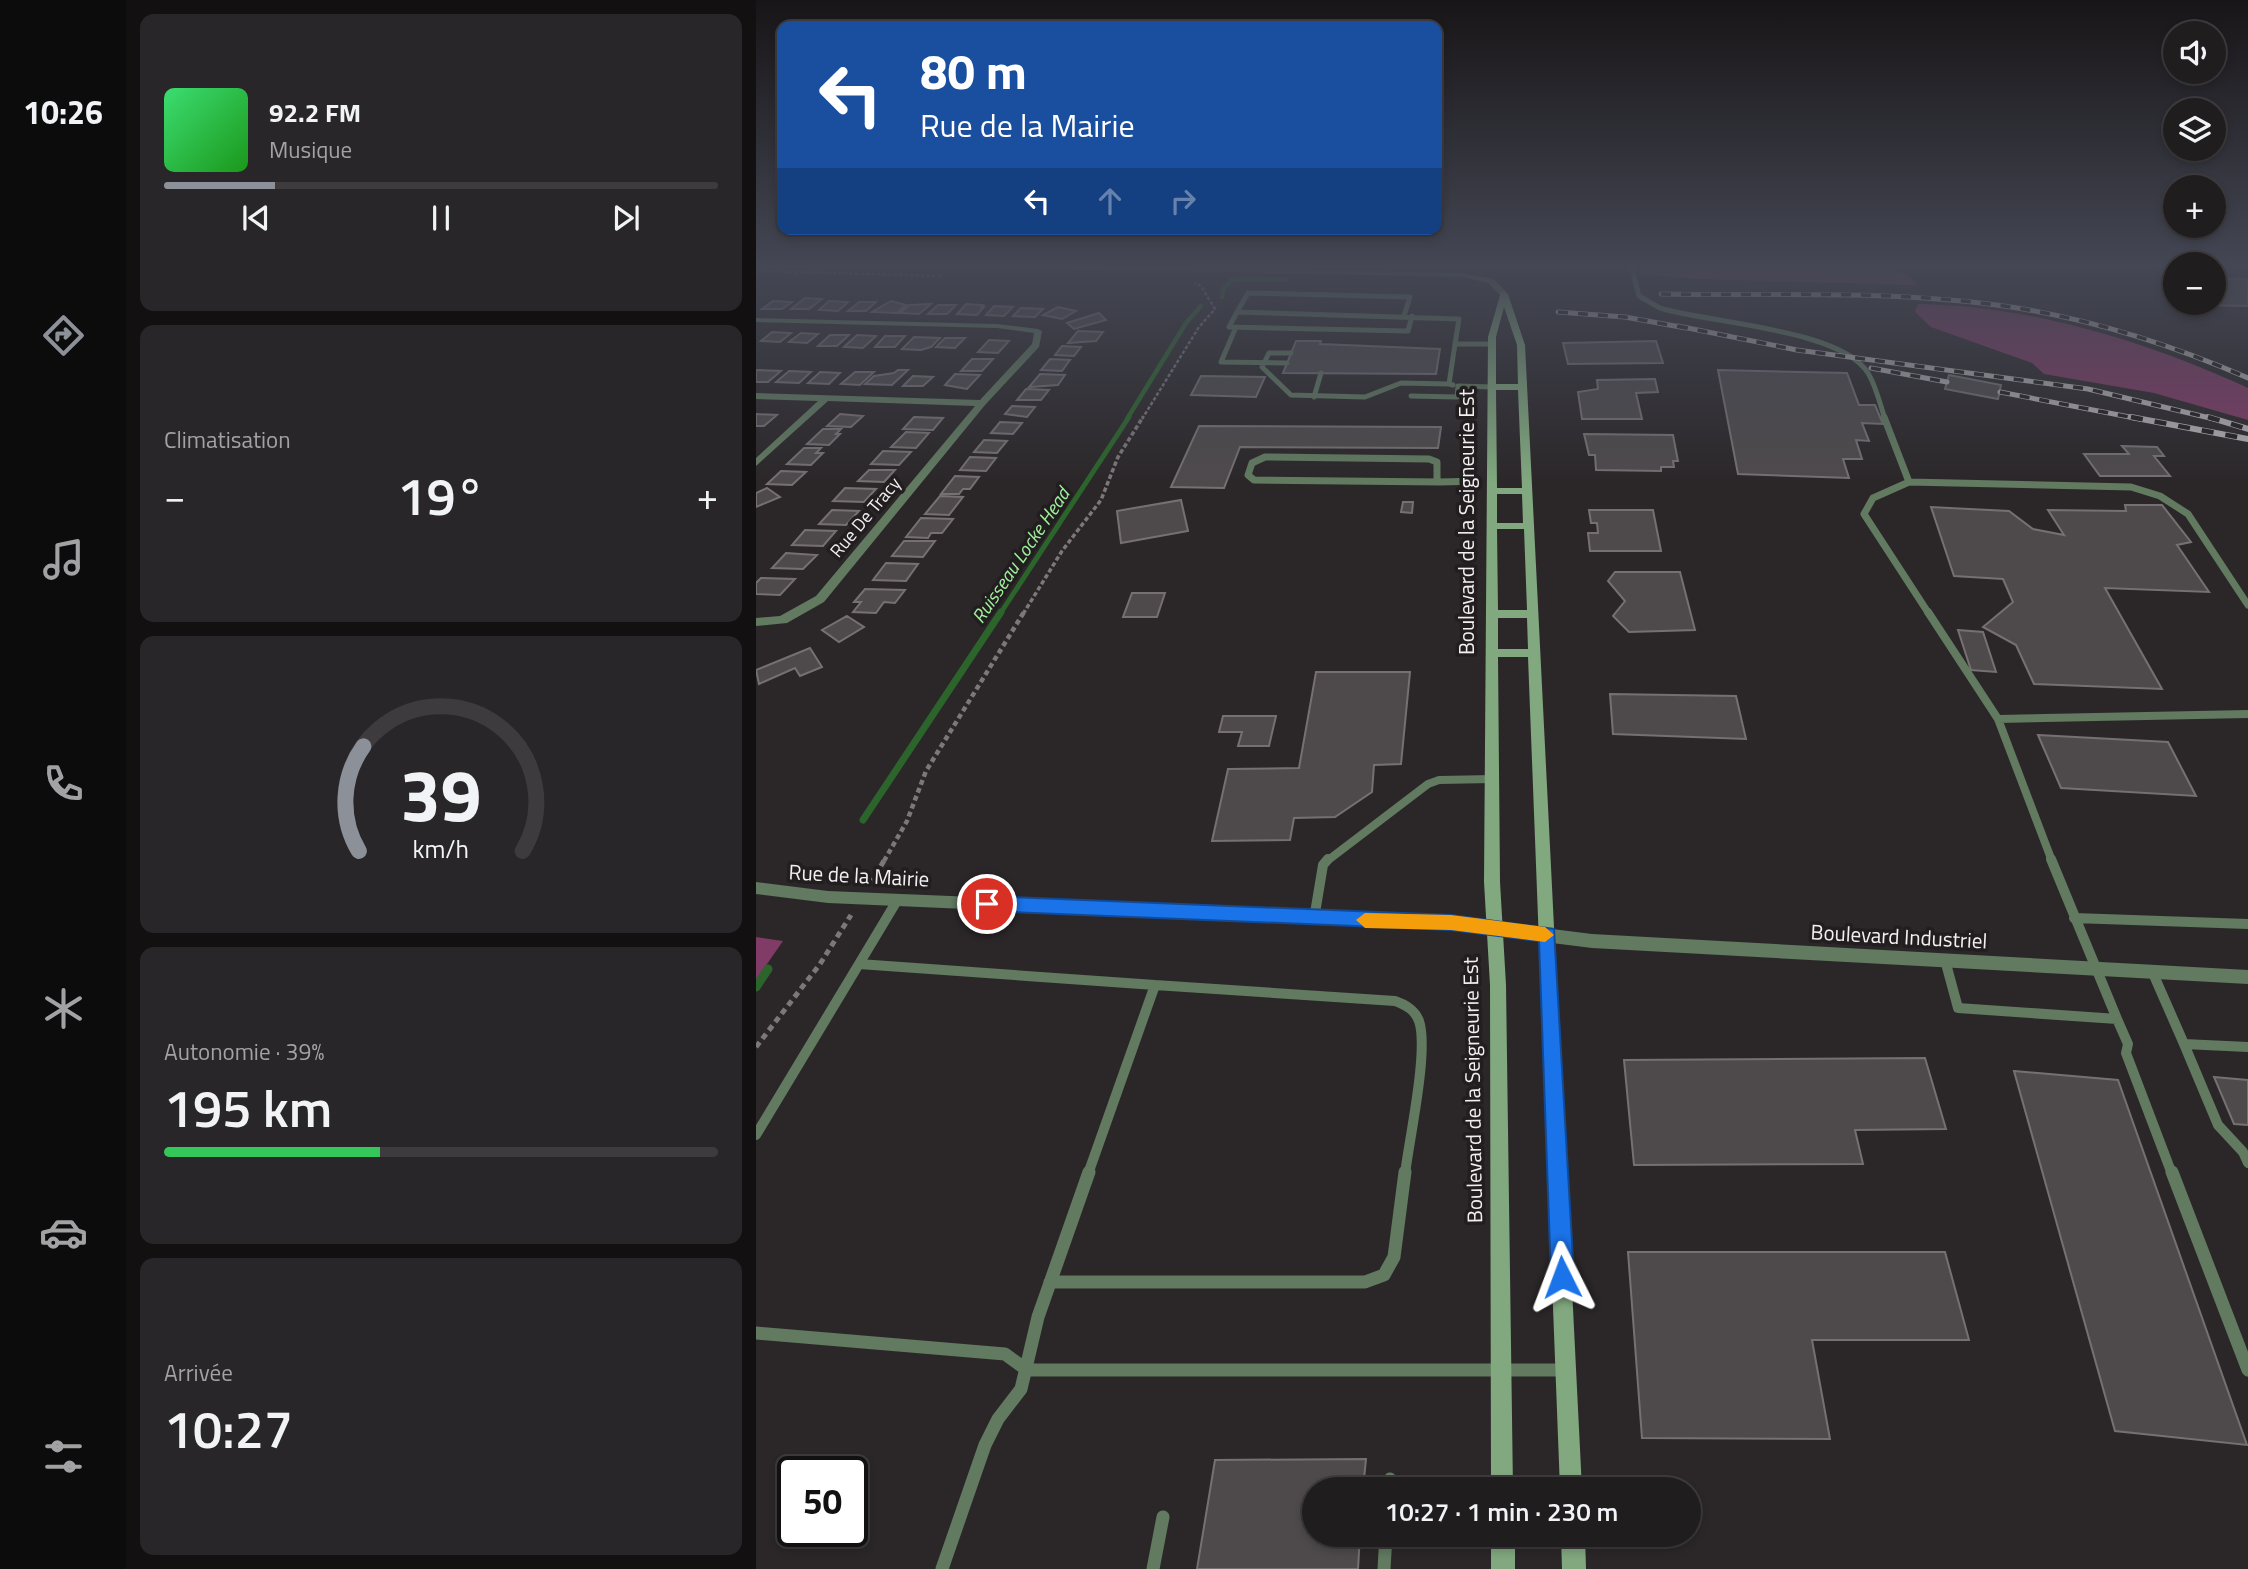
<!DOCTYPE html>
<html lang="fr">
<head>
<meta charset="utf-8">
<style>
	:root { --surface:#201d1f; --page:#282628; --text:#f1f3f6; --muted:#a2a2a4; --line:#3d3b3d; --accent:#8c9099 }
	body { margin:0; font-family:"Titillium Web",sans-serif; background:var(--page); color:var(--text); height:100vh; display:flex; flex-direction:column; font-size:26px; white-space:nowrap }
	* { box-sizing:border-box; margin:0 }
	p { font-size:23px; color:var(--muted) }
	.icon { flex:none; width:38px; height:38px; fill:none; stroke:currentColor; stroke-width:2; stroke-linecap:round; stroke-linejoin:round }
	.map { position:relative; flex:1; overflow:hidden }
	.drawer { display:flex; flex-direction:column; gap:14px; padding:14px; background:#121011; width:630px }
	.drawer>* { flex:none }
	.hud { position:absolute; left:21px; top:21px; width:665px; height:214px; border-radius:14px; box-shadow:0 4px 10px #0003,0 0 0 2px var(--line); background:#1a4fa0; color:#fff; overflow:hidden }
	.buttons { position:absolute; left:1407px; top:21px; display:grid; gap:14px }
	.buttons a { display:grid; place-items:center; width:63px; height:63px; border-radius:50%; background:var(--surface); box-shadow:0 4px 10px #0003,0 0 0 2px var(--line); font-size:35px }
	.speed { position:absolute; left:21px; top:1456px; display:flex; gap:14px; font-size:35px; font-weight:700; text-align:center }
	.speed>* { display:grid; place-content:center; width:91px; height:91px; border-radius:50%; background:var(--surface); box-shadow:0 4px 10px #0003,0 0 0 2px var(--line); line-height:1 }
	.speed .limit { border:4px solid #111; border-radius:10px; background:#fff; color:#111 }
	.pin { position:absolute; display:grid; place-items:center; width:60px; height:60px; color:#fff; margin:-30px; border:4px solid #fff; border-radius:50%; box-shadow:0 2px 7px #0007 }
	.me { position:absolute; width:77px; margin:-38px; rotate:357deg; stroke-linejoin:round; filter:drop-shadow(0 0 5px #0008) }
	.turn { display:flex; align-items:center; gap:24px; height:147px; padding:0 28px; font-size:32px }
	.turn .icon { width:91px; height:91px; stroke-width:2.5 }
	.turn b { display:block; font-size:49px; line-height:60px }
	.lanes { display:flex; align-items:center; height:66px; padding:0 28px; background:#0003; justify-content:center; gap:35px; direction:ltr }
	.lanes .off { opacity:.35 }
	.big { font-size:52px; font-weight:600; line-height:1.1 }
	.drawer .card { flex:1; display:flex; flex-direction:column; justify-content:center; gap:10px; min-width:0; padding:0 24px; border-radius:14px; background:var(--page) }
	.drawer .dial { align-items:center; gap:0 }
	.dial svg { height:182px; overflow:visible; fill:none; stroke:var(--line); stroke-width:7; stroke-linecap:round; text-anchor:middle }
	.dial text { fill:var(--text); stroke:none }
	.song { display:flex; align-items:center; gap:21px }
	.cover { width:84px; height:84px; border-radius:10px; background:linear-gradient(135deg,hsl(140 70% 55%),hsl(120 70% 35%)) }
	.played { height:7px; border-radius:4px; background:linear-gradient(90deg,var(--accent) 20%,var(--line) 20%) }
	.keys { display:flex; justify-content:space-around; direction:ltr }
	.heat { display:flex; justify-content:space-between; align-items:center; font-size:38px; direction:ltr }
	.charge { height:10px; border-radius:5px; background:linear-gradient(90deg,#34c759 39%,var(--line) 0) }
	.trip { position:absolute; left:546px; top:1477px; width:399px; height:70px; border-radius:35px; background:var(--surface); box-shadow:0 4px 10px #0003,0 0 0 2px var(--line); font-weight:600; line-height:70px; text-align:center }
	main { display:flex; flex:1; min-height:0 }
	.tab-bar { display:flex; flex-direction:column; width:126px; justify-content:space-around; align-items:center; background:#0d0c0c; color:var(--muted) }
	.tab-bar .icon { width:49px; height:49px }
	.tab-bar .current { color:var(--accent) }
	.tab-bar b { font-size:32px; color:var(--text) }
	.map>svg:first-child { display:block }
	.forest { fill:#803b66 }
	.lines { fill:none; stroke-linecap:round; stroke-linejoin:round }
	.stream-far3 { stroke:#2b652b; stroke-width:4.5 }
	.stream-far2 { stroke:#2b652b; stroke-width:5 }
	.stream-far1 { stroke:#2b652b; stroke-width:7 }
	.stream { stroke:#2b652b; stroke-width:9 }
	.building { fill:#4e4a4c; stroke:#767073; stroke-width:2 }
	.path-far3 { stroke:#7c787a; stroke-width:2.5; stroke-dasharray:3.5 2; stroke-linecap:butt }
	.path-far2 { stroke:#7c787a; stroke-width:3.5; stroke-dasharray:4.5 2.5; stroke-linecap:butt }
	.path-far1 { stroke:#7c787a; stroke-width:4.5; stroke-dasharray:5 3.5; stroke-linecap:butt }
	.path { stroke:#7c787a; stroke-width:5; stroke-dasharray:6 4.5; stroke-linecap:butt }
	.service-far4 { stroke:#617a60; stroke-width:5 }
	.service-far3 { stroke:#617a60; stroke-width:7 }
	.service-far2 { stroke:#617a60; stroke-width:8 }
	.service-far1 { stroke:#617a60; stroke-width:10 }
	.service { stroke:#617a60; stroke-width:13 }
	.minor { fill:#617a60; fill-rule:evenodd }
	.tertiary { fill:#617a60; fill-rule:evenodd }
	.secondary { fill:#81a87f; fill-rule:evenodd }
	.rail-far1-casing { stroke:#b5b1b3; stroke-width:5 }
	.rail-casing { stroke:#b5b1b3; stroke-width:6 }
	.rail-far1 { stroke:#221e20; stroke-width:3.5; stroke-dasharray:10; stroke-linecap:butt }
	.rail { stroke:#221e20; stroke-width:4.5; stroke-dasharray:12; stroke-linecap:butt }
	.route { fill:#1a73e8; stroke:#114b97; stroke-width:2 }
	.slow { fill:#f59e0b }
	.labels { text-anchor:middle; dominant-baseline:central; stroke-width:7; stroke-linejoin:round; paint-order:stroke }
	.far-street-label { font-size:18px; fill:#f2eff0; stroke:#221e20 }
	.far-water-label { font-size:19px; font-style:italic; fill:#a0f19d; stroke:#221e20 }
	.street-label { font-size:21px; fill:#f2eff0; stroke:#221e20 }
</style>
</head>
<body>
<main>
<nav class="tab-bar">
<b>10:26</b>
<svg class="icon current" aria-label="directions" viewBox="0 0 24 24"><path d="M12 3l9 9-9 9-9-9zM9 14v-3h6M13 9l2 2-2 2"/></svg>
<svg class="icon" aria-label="music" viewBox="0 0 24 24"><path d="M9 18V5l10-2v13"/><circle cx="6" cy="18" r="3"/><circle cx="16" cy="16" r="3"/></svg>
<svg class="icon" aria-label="phone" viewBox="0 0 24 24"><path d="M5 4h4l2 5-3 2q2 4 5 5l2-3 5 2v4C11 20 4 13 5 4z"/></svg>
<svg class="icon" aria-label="climate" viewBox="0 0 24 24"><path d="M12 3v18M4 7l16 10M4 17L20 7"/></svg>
<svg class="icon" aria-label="car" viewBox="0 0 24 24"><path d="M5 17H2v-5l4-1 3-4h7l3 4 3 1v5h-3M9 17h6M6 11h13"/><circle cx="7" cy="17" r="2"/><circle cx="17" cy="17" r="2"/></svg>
<svg class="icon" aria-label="filters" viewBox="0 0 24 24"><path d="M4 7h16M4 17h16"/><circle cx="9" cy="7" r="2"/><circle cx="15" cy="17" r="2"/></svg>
</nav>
<section class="drawer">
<div class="card">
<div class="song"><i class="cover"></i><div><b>92.2 FM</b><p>Musique</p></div></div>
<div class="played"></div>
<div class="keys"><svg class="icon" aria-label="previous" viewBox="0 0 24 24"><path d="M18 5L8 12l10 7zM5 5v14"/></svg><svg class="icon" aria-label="pause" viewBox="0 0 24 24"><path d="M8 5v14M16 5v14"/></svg><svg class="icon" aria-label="next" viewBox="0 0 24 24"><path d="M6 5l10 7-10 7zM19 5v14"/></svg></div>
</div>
<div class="card"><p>Climatisation</p>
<div class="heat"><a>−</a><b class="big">19°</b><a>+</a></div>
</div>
<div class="card dial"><svg viewBox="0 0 100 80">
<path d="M14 69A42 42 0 1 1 86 69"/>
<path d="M14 69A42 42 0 0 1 16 23" stroke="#8c9099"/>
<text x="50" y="56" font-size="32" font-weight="700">39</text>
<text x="50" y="72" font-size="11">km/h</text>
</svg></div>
<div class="card"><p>Autonomie · 39%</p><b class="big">195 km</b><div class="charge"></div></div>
<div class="card"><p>Arrivée</p><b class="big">10:27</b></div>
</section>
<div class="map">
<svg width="1492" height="1569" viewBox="0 0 1492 1569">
	<rect width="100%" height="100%" fill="#2b2729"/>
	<path class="forest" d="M885,264H1124L1155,277L1161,285L945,279L886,274Z
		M1162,304C1276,306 1389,341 1492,388V420L1398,393L1288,374L1276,363L1175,327L1159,312Z
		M0,937L27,941L0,980Z"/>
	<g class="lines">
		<path class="stream-far3" d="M466,297L468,288L476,280L530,279
			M371,419L430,323L445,306"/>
		<path class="stream-far2" d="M244,614L373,417"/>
		<path class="stream-far1" d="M107,820L245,612"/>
		<path class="stream" d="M0,987L12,969"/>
	</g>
	<path class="building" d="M1458,278L1492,279V306L1443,305L1441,303H1458Z
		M49,298L66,299L53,309H35Z
		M17,301L36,302L26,309H6Z
		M73,301L92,302L82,311L63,310Z
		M135,301L150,305L141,313L116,312Z
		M103,302H120L110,311H92Z
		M175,304L163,314L144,313L153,305Z
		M210,304L227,305L225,307H228L221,315L201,314Z
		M182,305H200L191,314H172Z
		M238,306L257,307L248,316L230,315Z
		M302,307L320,311L306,319L287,315Z
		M265,308L287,309L279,317L257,316Z
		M343,313L350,320L318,329L311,323Z
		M322,331L347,332L340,341L312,343Z
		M16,332L35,333L24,342L5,341Z
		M45,333L62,334L51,343L33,342Z
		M74,335H93L81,346H62Z
		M101,335L120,336L107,348L88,347Z
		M129,336H149L139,347H119Z
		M158,337L184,338L175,347L165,350L146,349Z
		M189,338H209L199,348L180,347Z
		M233,340L253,341L242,353L222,352Z
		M540,341H565L564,344L684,349L680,374L527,373Z
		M900,341L907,363L812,364L807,343Z
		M306,346L325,347L318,356L299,355Z
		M216,359H237L226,371H205Z
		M294,359L314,360L306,371L285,370Z
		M0,370L25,371L12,382H0Z
		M142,370H152L136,385L109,384L118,376L138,373Z
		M962,370L1091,373L1103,405H1119L1127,424L1106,423L1113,441L1100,440L1106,459H1087L1093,478L982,474Z
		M33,371L55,372L43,383L20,382Z
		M64,372L84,373L73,384L52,383Z
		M99,372H118L104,385L85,384Z
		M199,374L224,375L211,389L189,385Z
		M284,374L309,375L302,385L273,387Z
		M1193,375L1245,385L1242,399L1189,389Z
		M157,376L177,377L167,386H147Z
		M445,376L509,377L500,397L435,395Z
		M899,379L902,392L880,393L886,419H826L822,392L842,389L841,380Z
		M270,389L293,390L285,400H261Z
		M256,406L279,407L271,417L249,414Z
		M0,414L21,415L8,426H0Z
		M84,414L107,416L95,427L71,426Z
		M158,417L187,418L177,430L147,429Z
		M244,422L266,423L257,434L235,433Z
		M443,426L685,427L682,448L484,447L468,488L415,487Z
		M67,429H85L80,434H84L73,445L51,444Z
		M150,432L173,433L160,448L135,447Z
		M828,434L917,435L922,461H917L918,467H905V471L840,470L839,455H833Z
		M228,440L251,441L241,453L218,452Z
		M1366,446L1401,447L1408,456H1398L1414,476H1344L1328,454H1373Z
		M48,448H65L60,453H67L55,465L31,464Z
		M127,451L155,452L143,465L115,464Z
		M214,457L240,458L230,471L204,470Z
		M113,470H139L128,482L102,481Z
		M25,471L50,472L36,485L11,484Z
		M199,476L223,477L214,489H207L203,494H185Z
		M11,488L24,497L0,507V493Z
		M89,488L120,489L108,502L77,501Z
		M184,496L207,497L193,515L169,514Z
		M425,500L432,531L365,543L361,511Z
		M647,502H657L656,513L645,512Z
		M1369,505H1406L1435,542L1421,545L1453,592L1349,588L1406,689L1278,684L1260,645L1227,627L1257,602L1247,579L1198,576L1175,507L1253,511L1277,529L1308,535L1292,510L1370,511Z
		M76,510L103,511L90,525L63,524Z
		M833,510H897L905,551H834L832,533H842L841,523H835Z
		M165,518L197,519L186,533H175L172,538L150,537Z
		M49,530L80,531L67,546L36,545Z
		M148,541H179L167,557L136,556Z
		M30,553L61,555L47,569L16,568Z
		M130,563L162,564L150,581L117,580Z
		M859,572H924L939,630L873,632L857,616L869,601L852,581Z
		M5,578L39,579L24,595L0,594V583Z
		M109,589L149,590L139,603L128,602L120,613L97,612L105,602H98Z
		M376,593H409L401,617H367Z
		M91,616L108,627L83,642L66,630Z
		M1202,630L1227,632L1240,672L1215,670Z
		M54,648L66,667L44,676L39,668L3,684L0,670Z
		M560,672H654L645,764L618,765L616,792L579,817L538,818L534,840L456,841L472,769L543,768Z
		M854,694L980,696L990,739L857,734Z
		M467,716H520L513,746H482L486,732H463Z
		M1282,735L1412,742L1440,796L1305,788Z
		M1169,1058L1190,1129L1099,1130L1107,1164L878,1165L868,1060Z
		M1258,1071L1362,1080L1491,1445L1359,1431Z
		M1458,1077L1492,1080V1125L1478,1124Z
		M872,1252H1189L1213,1340H1056L1074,1439L886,1438Z
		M610,1459L607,1489H558V1535H604L602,1569H441L459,1460Z"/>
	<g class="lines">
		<path class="path-far3" d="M0,271L185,276
			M386,419L443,327L459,309L445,286L438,283"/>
		<path class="path-far2" d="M267,614L306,551L345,500L362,457L387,417"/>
		<path class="path-far1" d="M128,861L151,821L170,771L268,612"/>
		<path class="path" d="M114,884L129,859
			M0,1047L64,964L95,915"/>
		<path class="service-far4" d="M875,264L883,296L904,308C953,323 1085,329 1112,373C1120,386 1124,404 1129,419
			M481,312L473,327L652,331L656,316
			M648,316L654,297L492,293L481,312L703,319L699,344
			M480,327L465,362L531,363
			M535,353H513L506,367L535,395L609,397L645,383L693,384
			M697,385L693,384L699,344H736
			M655,396L701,397L702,386L736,387
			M558,397L565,373"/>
		<path class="service-far3" d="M1128,417L1153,482
			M509,457L673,459L681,462V480L684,482L498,480L492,475L496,463Z
			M684,482L722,481
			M1173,614L1108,514L1117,498L1153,482L1375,487L1404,496L1432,514L1492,605"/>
		<path class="service-far2" d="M1172,612L1242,719L1492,714
			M1242,719L1296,861
			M571,861L672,784L683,780L736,779"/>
		<path class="service-far1" d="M1318,918L1492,924
			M558,919L567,865L572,859
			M1189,960L1202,1008L1361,1019L1295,859
			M103,964L142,899
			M1396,971L1428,1044L1492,1047
			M399,985L639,1001C650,1005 659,1010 663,1021C673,1050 653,1140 649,1174
			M1361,1019L1372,1044L1370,1053L1416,1174
			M1428,1044L1462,1125L1487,1152L1492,1163
			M0,1135L103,964L399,985L332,1174"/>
		<path class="service" d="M1416,1172L1492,1370
			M294,1282H609L628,1275L638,1257L649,1172
			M0,1333L249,1354L271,1370H808
			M633,1489L634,1479
			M186,1569L229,1445L242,1419L265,1389L282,1317L333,1172
			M397,1569L407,1517
			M628,1569L630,1535"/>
		<path class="minor" d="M0,318L241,324L282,329L286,331L283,347L229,405L68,602L31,623L0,626V618L24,616L60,596L219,406L72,401L0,466V458L62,401L0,399V393L224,400L276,344L278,333L241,328L0,322Z
			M0,882L72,891L694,916L836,934L1492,970V984L836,948L694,930L72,903L0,894Z"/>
		<path class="tertiary" d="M184,264H273L707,273L738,279L752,294L745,296L732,283L707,277L188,266Z"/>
		<path class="secondary" d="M745,292L752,294L769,345L826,1489H804L772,657H742L744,882L750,985L757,1489H735L734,985L728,882L732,337ZM748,307L761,345L762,384H740V337ZM740,390H762L766,488H741ZM741,494H766L767,523H741ZM741,529H768L771,610H742ZM742,618H771L772,649H742Z
			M735,1535H759V1569H735Z
			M805,1535H829L830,1569H806Z"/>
		<g class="rail-far1-casing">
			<path id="rail-far1" d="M905,294C1014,296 1124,290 1233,304C1323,315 1409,342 1492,378
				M802,312L869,317L930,328
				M922,326L1041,350L1332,389L1458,419
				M1115,368L1191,382
				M1244,392L1384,419"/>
		</g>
		<g class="rail-casing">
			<path id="rail" d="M1375,417L1492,439
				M1452,417L1492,429"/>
		</g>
		<use href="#rail-far1" class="rail-far1"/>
		<use href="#rail" class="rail"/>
	</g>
	<linearGradient id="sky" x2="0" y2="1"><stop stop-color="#181517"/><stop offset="0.55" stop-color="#444754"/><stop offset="1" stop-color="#444754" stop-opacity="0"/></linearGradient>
	<rect width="1492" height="483" fill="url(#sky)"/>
	<path class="route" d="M231,896L695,915L798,929L818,1277L814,1285L806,1289L798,1285L795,1277L783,941L695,930L231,911L222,904Z"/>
	<path class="slow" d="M609,913L695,915L789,927L798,935L789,942L695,930L609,928L600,920Z"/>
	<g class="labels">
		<g class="far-street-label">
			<text transform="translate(109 517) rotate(-50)">Rue De Tracy</text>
		</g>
		<g class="far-water-label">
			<text transform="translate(264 555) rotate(-56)">Ruisseau Locke Head</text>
		</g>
		<g class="street-label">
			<text transform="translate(710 522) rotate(-90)">Boulevard de la Seigneurie Est</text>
			<text transform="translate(103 875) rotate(3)">Rue de la Mairie</text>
			<text transform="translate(1143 936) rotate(3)">Boulevard Industriel</text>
			<text transform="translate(716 1090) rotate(-91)">Boulevard de la Seigneurie Est</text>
		</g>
	</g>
</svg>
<div class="buttons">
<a><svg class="icon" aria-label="sound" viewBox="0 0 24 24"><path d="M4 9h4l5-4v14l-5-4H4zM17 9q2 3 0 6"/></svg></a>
<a><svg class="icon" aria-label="layers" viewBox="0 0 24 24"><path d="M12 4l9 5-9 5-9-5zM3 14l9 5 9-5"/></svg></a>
<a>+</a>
<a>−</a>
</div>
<div class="speed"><div class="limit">50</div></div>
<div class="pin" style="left:231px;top:904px;background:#d93025"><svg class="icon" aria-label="arrive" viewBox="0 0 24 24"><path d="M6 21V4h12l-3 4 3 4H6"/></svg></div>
<svg class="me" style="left:806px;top:1277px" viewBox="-20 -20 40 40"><path d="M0-17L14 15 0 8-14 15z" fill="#1a73e8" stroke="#fff" stroke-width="4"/></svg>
<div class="trip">10:27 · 1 min · 230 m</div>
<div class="hud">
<div class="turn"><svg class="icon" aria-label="left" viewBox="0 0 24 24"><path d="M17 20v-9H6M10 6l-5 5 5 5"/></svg><div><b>80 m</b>Rue de la Mairie</div></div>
<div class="lanes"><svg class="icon" aria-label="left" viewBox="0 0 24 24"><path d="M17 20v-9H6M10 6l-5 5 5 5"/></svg><svg class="icon off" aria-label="ahead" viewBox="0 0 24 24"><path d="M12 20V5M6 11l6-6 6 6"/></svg><svg class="icon off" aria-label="right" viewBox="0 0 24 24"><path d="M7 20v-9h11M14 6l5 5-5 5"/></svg></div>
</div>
</div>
</main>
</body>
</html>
